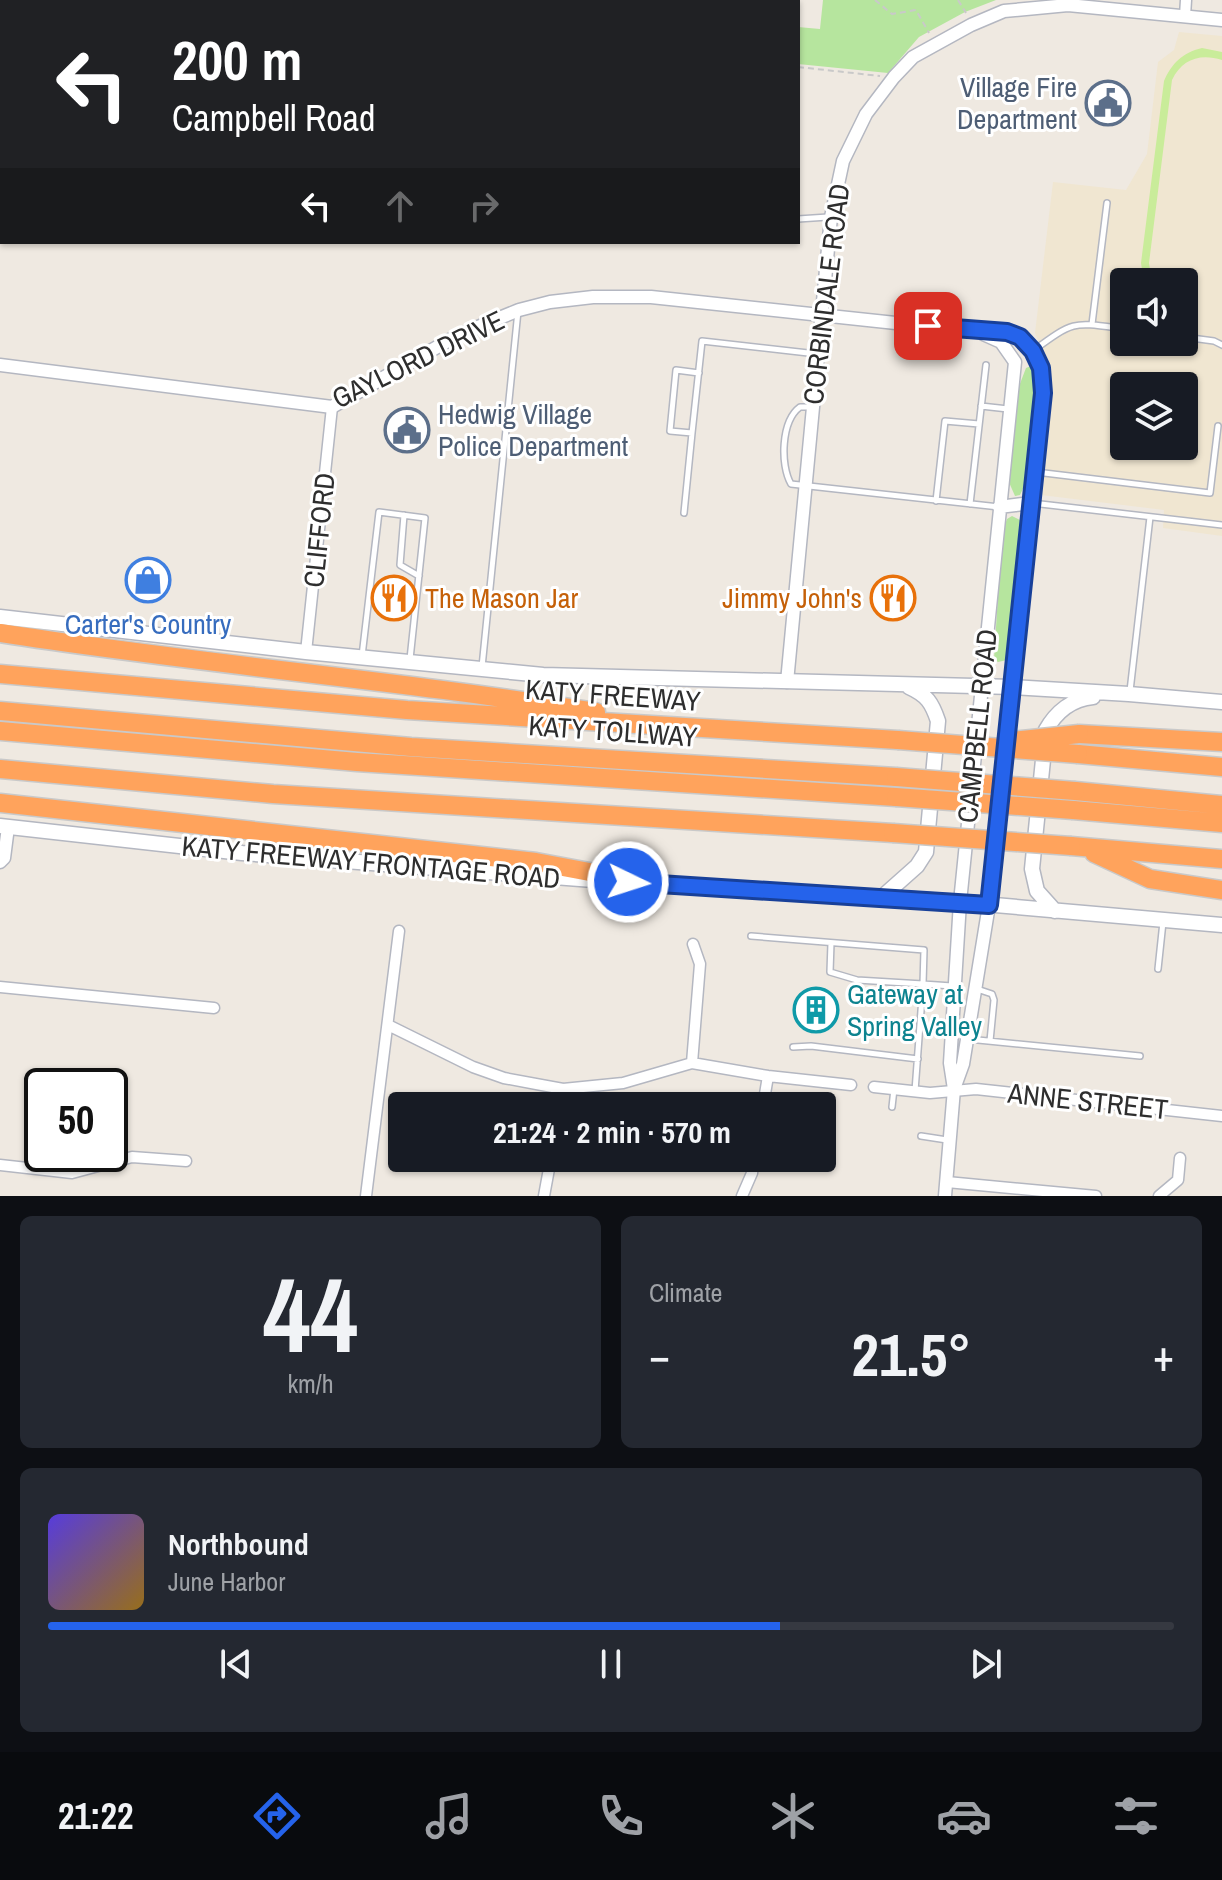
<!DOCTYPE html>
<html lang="en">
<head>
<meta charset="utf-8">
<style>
	:root { --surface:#171b24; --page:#242831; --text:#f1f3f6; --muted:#9ea1a6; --line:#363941; --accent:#2563eb }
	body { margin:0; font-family:"Archivo Narrow",sans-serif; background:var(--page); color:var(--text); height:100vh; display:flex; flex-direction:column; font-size:30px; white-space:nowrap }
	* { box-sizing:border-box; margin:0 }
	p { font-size:26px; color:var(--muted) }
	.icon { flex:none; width:44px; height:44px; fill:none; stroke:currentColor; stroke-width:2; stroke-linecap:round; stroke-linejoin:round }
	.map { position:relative; height:1196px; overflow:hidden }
	.panel { display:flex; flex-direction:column; gap:20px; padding:20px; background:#0d0f14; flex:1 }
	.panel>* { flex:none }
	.banner { position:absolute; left:0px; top:0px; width:800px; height:244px; box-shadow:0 2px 6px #0004; background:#202124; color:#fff; overflow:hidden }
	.controls { position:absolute; left:1110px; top:268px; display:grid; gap:16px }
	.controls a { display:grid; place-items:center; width:88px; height:88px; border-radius:8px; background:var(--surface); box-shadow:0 2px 6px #0004; font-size:40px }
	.speed { position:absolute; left:24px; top:1068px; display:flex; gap:16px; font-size:40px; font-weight:700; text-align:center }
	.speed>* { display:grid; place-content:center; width:104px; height:104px; border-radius:50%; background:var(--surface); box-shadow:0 2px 6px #0004; line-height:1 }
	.speed .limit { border:4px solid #111; border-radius:12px; background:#fff; color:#111 }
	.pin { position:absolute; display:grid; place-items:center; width:68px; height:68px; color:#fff; margin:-34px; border-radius:16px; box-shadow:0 4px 12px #0006 }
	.me { position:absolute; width:88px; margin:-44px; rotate:94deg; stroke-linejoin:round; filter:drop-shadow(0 0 6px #0008) }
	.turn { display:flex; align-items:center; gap:28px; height:168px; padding:0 40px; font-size:36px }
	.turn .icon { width:104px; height:104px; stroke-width:2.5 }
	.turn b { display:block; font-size:56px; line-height:68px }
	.lanes { display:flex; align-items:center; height:76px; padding:0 40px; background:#0003; justify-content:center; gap:40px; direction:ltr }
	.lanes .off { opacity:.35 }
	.big { font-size:60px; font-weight:800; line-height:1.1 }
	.panel .card { flex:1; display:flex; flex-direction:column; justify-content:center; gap:12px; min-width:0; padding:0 28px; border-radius:12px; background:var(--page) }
	.panel .dial { align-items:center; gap:0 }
	.dial b { font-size:104px; line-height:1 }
	.song { display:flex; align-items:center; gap:24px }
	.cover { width:96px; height:96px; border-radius:12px; background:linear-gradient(135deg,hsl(250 70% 55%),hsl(40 70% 35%)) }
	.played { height:8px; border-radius:4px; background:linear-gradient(90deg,var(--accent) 65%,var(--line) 65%) }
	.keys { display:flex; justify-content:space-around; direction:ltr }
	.heat { display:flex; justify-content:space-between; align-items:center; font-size:44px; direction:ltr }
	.panel .tiles { flex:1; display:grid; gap:20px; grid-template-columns:1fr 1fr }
	.card:last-child { grid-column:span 2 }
	.trip { position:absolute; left:388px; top:1092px; width:448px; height:80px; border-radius:8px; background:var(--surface); box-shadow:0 2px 6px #0004; font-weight:800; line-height:80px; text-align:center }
	.tabs { display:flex; height:128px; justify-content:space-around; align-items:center; background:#090b0e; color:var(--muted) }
	.tabs .icon { width:56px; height:56px }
	.tabs .on { color:var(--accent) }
	.tabs b { font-size:36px; color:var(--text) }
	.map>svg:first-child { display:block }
	.education { fill:#f0e6d1; fill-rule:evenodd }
	.green { fill:#b6e59e }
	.pitch { fill:#c9ec9a }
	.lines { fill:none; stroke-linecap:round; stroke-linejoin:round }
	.stream { stroke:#75cff0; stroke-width:4 }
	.service-casing { stroke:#b4b7c1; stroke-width:8 }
	.minor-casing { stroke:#b4b7c1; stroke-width:13 }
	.tertiary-casing { stroke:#b4b7c1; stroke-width:15 }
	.secondary-casing { stroke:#b4b7c1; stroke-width:17 }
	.motorway-casing { stroke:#c9c9c9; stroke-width:21 }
	.path { stroke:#c9c9c9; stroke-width:2; stroke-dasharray:6 4; stroke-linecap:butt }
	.service { stroke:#fff; stroke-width:5 }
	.minor { stroke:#fff; stroke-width:10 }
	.tertiary { stroke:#fff; stroke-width:12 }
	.secondary { stroke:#fff; stroke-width:14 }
	.motorway { stroke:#ffa35c; stroke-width:18 }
	.motorway-bridge-casing { stroke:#c9c9c9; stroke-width:21; stroke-linecap:butt }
	.motorway-bridge { stroke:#ffa35c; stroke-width:18 }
	.route-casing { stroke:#184099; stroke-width:20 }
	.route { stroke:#2563eb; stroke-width:14 }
	.labels { text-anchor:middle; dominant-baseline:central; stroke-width:6; stroke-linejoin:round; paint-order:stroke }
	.service-label { font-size:28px; fill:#4e5e75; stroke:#fff; text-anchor:end }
	.street-label { font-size:28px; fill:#2e2e2e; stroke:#fff }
	.food-label { font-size:28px; fill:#c56008; stroke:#fff; text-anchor:start }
	.shop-label { font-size:28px; fill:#366cbe; stroke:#fff }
	.culture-label { font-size:28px; fill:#0d838f; stroke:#fff; text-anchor:start }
</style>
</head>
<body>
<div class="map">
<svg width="1222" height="1196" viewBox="0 0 1222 1196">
	<rect width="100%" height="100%" fill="#efe9e1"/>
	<path class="education" d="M1179,32L1222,36V536L1163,528L1164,510L1041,495L1048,373L1045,357L1035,333L1053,182L1126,190L1147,154L1158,62L1174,50ZM1124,282H1184V342H1124ZM1124,386H1184V446H1124Z"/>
	<path class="green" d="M823,0H996L965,12L919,37L888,73L798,64V27L820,29Z
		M1031,366L1034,369C1040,402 1037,465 1020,495L1015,496L1008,480L1016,394L1026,368Z
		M1012,516L1020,520L1023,534L1007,660L998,662L994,659L1002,533L1007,519Z"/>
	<path class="pitch" d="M1202,48L1222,52V60C1200,53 1182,59 1172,80L1149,263L1152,282H1144L1141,263L1164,81C1172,63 1182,53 1202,48Z"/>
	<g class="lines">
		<path class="stream" d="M0,174H2"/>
		<g class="service-casing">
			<path id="service" d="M798,219L828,217
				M1092,324L1107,203
				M1184,337L1214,341L1222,345
				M1034,350C1075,320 1073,322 1124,329
				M699,373L676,370L670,431L692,433L702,341L817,354
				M981,406L1008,409
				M812,407H800C781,421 780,465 791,484L999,507
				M1036,472L1210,493L1218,426
				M936,501L945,421L979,424
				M1032,503L1222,525
				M970,504L986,365
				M684,513L692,433
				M404,515L400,565L419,576
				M362,656L379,512L425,518L410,659
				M482,667L518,311
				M1130,691L1150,517
				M751,936L924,950L923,984L952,986
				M831,943L830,972L857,980L923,984L915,1091
				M1158,969L1163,922
				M977,989L992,994L994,1000L990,1041
				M968,1039L1140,1056
				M793,1047L811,1046L918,1059
				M892,1107L894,1089
				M921,1136L947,1140"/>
		</g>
		<g class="minor-casing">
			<path id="minor" d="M214,2L217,0
				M1185,16L1186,0
				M306,652L332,407
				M0,987L214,1008
				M388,1025L473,1067L504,1078L563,1089L623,1083L692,1063L768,1076L851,1085
				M692,1063L700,964L693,944
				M874,1087L930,1093L976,1089L1222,1116
				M560,1106L563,1089
				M763,1106L768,1076
				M0,1165L72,1173L132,1157L186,1161
				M947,1182L1096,1196
				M366,1196L399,931
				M544,1196L551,1158
				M742,1196L752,1173L754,1158
				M1159,1196L1178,1180L1180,1158"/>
		</g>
		<g class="tertiary-casing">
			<path id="tertiary" d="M983,334L1001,342L1015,362
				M0,365L332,407L453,338L492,321L519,310L550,302L593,297H651L980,332C1029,333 1038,344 1043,393L989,905L963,1064L954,1089
				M999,507L1031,503
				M787,682L831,217L843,161L866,114L894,77L913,57L971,25L1004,11L1068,5L1222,20
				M0,862L4,858L8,827
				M945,1196L954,1089L950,1063L960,902L1015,362"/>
		</g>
		<g class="secondary-casing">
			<path id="secondary" d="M0,617L306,652L543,675L1013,687L1129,694L1222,702
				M0,826L242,853L593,880
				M650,884L960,902L1222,925
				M881,898L917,866L926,852L938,721C932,703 927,695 909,687
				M1055,911L1037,891L1032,869L1046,730C1056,712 1072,699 1093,697"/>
		</g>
		<g class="motorway-casing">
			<path id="motorway" d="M0,633C198,664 398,680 596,712
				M0,674L407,710L898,740
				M0,711L411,747L896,777
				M0,731L357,762L896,797
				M1079,734L1222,742
				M1078,754L1222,767
				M0,769L273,794L893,833
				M1075,791L1222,805
				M0,803L536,862L659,885
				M1073,810L1222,823
				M1071,846L1222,859
				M1094,853L1150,879L1222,890"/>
		</g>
		<path class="path" d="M875,0L892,14L916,10L929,33
			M958,0L966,13
			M708,2V0
			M798,67L880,76"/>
		<use href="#service" class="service"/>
		<use href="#minor" class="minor"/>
		<use href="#tertiary" class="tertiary"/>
		<use href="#secondary" class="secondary"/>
		<use href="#motorway" class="motorway"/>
		<g class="motorway-bridge-casing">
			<path id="motorway-bridge" d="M898,740L1078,754
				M1012,741L1079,734
				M896,777L1075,791
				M896,797L1073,810
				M893,833L1071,846"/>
		</g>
		<use href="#motorway-bridge" class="motorway-bridge"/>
	</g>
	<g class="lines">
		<g class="route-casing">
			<path id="route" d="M628,882L989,905L1043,393L1041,368L1033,351L1020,337L1007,332L928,326"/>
		</g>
		<use href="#route" class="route"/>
	</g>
	<defs>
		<g id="civic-ring" transform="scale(2.3)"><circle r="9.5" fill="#fff" stroke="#5c6f8a" stroke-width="1.5"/><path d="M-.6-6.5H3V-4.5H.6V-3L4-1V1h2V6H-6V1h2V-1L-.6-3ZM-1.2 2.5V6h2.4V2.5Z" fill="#5c6f8a"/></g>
		<g id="shop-ring" transform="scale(2.3)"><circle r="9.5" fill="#fff" stroke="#3f7fe0" stroke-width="1.5"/><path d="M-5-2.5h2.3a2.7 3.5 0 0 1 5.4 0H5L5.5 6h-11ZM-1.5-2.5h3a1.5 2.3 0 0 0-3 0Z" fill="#3f7fe0"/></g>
		<g id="restaurant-ring" transform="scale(2.3)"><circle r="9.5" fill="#fff" stroke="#e8710a" stroke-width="1.5"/><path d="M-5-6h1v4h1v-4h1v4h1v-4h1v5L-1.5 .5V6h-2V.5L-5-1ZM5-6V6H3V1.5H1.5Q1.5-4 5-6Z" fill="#e8710a"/></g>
		<g id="building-ring" transform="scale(2.3)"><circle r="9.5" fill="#fff" stroke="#0f9aa8" stroke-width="1.5"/><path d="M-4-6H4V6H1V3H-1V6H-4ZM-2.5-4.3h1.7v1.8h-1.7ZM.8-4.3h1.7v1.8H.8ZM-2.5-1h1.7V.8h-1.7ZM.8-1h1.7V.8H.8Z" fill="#0f9aa8"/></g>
	</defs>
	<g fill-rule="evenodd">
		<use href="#civic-ring" x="1108" y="103"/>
		<use href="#civic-ring" x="407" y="430"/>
		<use href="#shop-ring" x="148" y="580"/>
		<use href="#restaurant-ring" x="394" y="598"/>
		<use href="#restaurant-ring" x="893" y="598"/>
		<use href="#building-ring" x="816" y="1010"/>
	</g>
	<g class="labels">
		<g class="service-label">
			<text x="1077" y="87">Village Fire<tspan x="1077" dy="32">Department</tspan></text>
			<text x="438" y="414" text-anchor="start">Hedwig Village<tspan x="438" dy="32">Police Department</tspan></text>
		</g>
		<g class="street-label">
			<text transform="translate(826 294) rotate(-83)">CORBINDALE ROAD</text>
			<text transform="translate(418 359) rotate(-26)">GAYLORD DRIVE</text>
			<text transform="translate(319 530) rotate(-84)">CLIFFORD</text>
			<text transform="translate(613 695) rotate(4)">KATY FREEWAY</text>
			<text transform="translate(977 726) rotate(-84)">CAMPBELL ROAD</text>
			<text transform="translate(613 731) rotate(4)">KATY TOLLWAY</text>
			<text transform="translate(371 862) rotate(5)">KATY FREEWAY FRONTAGE ROAD</text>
			<text transform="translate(1088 1101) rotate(6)">ANNE STREET</text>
		</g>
		<g class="food-label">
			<text x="425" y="598">The Mason Jar</text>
			<text x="862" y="598" text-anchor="end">Jimmy John's</text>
		</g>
		<g class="shop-label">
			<text x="148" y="624">Carter's Country</text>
		</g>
		<g class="culture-label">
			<text x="847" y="994">Gateway at<tspan x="847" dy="32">Spring Valley</tspan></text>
		</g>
	</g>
</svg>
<div class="controls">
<a><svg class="icon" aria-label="sound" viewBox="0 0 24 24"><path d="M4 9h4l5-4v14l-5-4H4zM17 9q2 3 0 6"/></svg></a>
<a><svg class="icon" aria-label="layers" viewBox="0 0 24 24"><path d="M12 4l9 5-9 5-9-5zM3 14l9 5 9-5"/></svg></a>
</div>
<div class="speed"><div class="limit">50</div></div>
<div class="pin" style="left:928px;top:326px;background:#d93025"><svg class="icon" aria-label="arrive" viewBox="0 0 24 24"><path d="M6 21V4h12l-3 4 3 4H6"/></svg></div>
<svg class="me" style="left:628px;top:882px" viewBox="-20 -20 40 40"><circle r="17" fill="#2563eb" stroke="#fff" stroke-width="3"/><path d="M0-11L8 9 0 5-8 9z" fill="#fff"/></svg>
<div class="trip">21:24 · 2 min · 570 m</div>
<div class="banner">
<div class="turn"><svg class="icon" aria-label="left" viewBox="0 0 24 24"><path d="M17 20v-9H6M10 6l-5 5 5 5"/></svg><div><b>200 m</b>Campbell Road</div></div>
<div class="lanes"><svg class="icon" aria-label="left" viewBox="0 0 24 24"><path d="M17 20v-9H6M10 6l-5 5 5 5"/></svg><svg class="icon off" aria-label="ahead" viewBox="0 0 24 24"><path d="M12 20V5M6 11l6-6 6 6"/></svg><svg class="icon off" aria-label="right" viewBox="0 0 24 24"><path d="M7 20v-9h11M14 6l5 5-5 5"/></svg></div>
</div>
</div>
<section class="panel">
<div class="tiles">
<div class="card dial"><b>44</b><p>km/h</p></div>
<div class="card"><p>Climate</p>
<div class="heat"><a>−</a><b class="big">21.5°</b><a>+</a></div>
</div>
<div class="card">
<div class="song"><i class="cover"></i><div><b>Northbound</b><p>June Harbor</p></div></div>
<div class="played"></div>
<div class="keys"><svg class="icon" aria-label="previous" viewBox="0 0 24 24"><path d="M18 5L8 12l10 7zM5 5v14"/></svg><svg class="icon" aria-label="pause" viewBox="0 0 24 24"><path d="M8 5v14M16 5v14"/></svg><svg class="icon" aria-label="next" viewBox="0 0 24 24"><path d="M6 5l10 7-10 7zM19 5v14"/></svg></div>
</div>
</div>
</section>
<nav class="tabs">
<b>21:22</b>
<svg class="icon on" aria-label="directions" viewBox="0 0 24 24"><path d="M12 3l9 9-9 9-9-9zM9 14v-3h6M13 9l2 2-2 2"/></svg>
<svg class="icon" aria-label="music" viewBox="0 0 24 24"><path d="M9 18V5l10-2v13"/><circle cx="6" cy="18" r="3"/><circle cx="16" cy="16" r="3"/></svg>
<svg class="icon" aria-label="phone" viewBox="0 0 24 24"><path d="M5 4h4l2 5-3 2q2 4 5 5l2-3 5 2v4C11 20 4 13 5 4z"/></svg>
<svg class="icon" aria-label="climate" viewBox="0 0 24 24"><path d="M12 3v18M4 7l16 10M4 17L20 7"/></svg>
<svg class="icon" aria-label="car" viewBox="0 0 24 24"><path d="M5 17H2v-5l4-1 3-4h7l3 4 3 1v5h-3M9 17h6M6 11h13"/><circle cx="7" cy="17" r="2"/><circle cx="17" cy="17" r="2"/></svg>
<svg class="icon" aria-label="filters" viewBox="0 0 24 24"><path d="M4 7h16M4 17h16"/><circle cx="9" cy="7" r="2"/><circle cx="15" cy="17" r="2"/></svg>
</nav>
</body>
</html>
